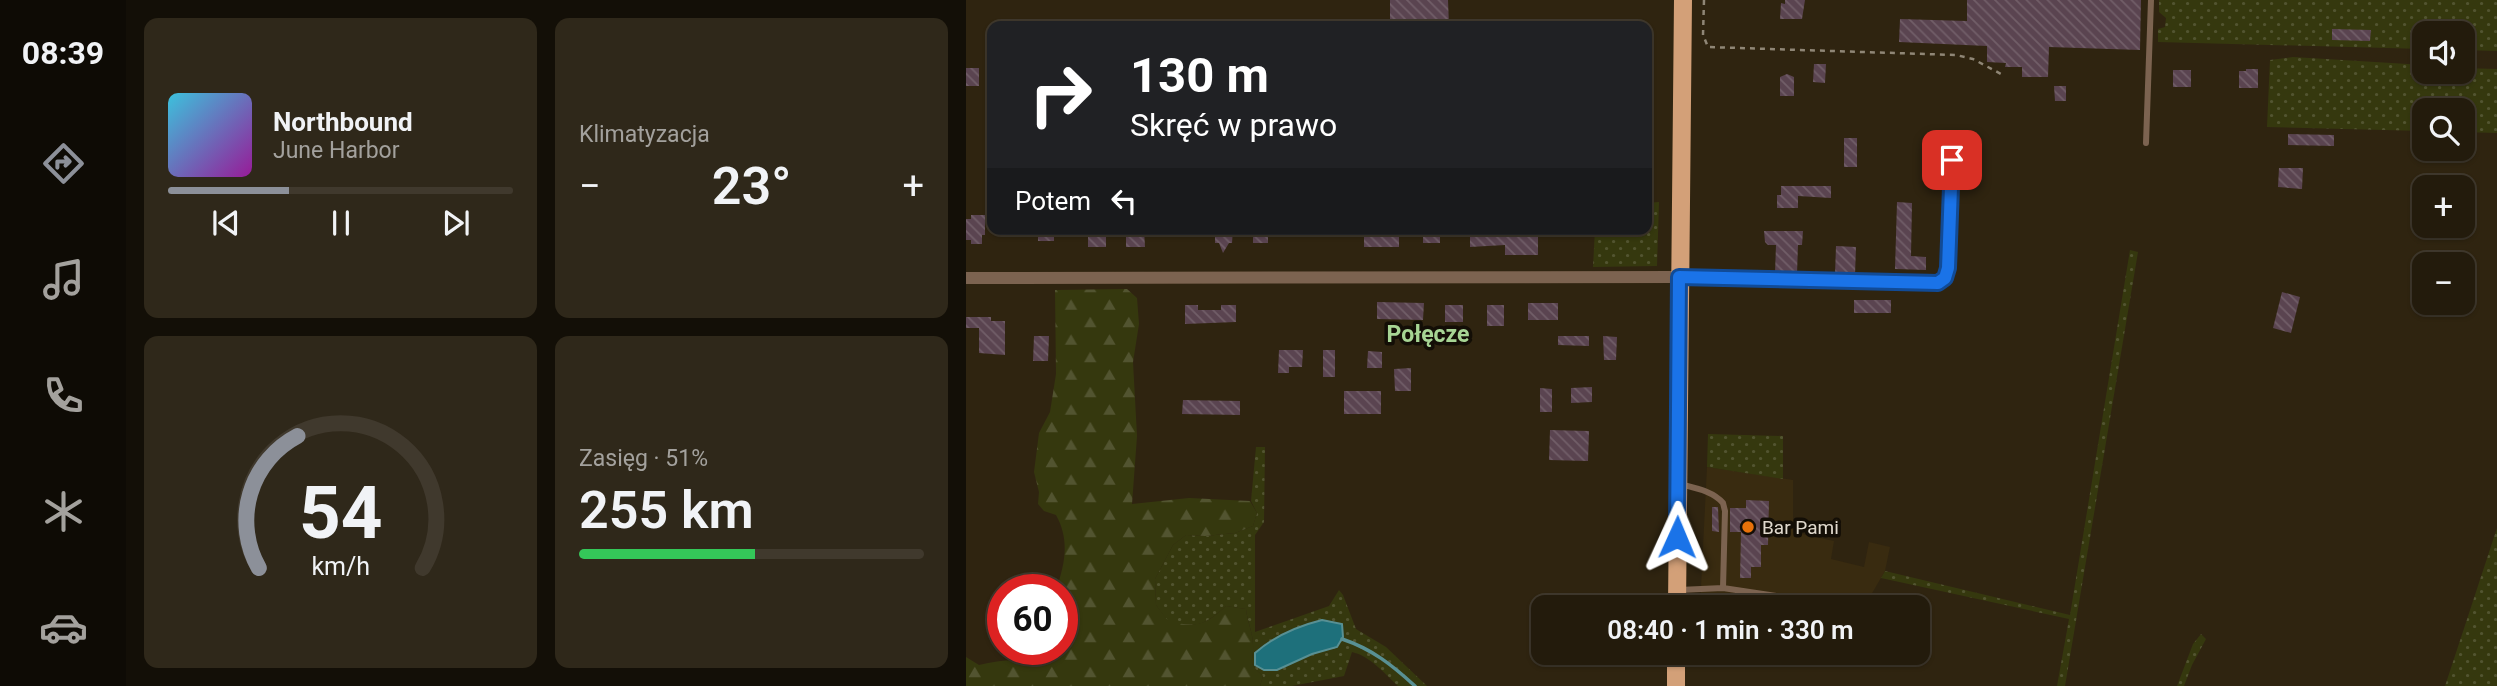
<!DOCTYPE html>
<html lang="pl">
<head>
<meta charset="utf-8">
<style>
	:root { --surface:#231b0c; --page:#2f281a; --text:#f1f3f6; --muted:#a3a19d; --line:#40392d; --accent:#8c9099 }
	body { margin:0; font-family:Roboto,sans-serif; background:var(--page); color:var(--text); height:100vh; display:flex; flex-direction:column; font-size:26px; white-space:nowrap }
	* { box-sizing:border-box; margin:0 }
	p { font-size:23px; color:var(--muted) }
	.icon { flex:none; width:38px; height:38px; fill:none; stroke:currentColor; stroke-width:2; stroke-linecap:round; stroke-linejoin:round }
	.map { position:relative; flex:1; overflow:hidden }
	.drawer { display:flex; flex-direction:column; gap:18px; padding:18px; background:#130f07; width:840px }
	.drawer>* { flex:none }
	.banner { position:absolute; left:21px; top:21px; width:665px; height:214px; border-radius:14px; box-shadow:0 2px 5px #0004,0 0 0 2px var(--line); background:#202124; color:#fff; overflow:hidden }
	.buttons { position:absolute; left:1446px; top:21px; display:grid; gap:14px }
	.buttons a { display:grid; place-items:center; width:63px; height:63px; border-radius:14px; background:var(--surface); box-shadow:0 2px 5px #0004,0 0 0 2px var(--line); font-size:35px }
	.speed { position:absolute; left:21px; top:574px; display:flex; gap:14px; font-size:35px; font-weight:700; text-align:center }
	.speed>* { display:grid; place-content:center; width:91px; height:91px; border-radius:50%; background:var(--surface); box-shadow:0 2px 5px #0004,0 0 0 2px var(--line); line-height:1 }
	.speed .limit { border:10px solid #d22; background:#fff; color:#111 }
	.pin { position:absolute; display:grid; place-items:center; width:60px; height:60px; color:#fff; margin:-30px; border-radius:14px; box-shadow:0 4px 10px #0006 }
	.me { position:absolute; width:77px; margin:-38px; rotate:1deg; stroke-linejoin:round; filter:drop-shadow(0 0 5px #0008) }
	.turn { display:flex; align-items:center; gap:24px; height:147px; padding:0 28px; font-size:32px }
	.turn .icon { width:91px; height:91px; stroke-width:2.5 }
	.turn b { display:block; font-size:49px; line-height:60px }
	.then { display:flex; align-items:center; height:66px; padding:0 28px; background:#0003; gap:14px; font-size:26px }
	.big { font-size:52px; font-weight:600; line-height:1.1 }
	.drawer .widget { flex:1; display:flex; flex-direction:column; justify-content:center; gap:10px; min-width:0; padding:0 24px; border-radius:14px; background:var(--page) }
	.drawer .dial { align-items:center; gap:0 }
	.dial svg { height:182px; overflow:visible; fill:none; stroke:var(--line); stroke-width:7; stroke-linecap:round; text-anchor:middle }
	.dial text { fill:var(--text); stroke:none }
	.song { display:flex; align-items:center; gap:21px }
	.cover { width:84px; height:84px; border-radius:10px; background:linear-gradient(135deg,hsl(190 70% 55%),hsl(300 70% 35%)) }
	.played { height:7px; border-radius:4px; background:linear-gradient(90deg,var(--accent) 35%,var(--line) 35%) }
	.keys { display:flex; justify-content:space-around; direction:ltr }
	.heat { display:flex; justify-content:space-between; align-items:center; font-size:38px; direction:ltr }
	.charge { height:10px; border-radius:5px; background:linear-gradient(90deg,#34c759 51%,var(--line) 0) }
	.drawer .tiles { flex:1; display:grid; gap:18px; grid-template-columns:repeat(2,1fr) }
	.trip { position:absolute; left:565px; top:595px; width:399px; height:70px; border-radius:14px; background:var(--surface); box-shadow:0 2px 5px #0004,0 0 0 2px var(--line); font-weight:600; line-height:70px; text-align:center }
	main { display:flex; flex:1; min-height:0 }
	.tab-bar { display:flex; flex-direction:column; width:126px; justify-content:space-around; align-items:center; background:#0e0b05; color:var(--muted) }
	.tab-bar .icon { width:49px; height:49px }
	.tab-bar .selected { color:var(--accent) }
	.tab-bar b { font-size:32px; color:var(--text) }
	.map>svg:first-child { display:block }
	.built { fill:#392b10 }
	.grass { fill:url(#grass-dots) }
	.forest { fill:url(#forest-firs) }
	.water { fill:#1e707b; stroke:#589094; stroke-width:2 }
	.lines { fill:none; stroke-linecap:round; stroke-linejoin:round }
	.stream { stroke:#589094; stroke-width:3.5 }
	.building { fill:url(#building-back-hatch) }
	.path { stroke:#8f8676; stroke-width:2.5; stroke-dasharray:5 5; stroke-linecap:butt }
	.service { stroke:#7c6350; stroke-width:6 }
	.minor { stroke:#7c6350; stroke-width:12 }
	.primary { stroke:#d3a078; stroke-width:18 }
	.route-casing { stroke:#114b97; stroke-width:18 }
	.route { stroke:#1a73e8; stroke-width:12 }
	.food-dot { fill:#e8710a; stroke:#130e06; stroke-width:2.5 }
	.labels { text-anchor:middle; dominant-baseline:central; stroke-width:7; stroke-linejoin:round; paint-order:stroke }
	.poi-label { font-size:19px; fill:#e0d9cd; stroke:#130e06; text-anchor:start }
	.quarter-label { font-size:23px; font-weight:bold; fill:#a7d594; stroke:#130e06 }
</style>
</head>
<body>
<main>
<nav class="tab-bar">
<b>08:39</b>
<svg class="icon selected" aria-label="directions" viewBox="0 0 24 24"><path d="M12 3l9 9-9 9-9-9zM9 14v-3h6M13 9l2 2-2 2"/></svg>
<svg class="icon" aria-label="music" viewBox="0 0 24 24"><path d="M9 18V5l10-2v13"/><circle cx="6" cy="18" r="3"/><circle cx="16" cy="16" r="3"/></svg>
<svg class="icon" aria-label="phone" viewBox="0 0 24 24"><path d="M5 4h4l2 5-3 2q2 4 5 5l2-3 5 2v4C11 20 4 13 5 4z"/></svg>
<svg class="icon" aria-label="climate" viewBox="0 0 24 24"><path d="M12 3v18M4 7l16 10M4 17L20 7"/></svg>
<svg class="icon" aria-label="car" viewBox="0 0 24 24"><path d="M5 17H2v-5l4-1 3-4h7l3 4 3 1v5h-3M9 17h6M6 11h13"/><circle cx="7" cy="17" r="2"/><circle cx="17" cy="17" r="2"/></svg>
</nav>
<section class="drawer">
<div class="tiles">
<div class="widget">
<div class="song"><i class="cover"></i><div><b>Northbound</b><p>June Harbor</p></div></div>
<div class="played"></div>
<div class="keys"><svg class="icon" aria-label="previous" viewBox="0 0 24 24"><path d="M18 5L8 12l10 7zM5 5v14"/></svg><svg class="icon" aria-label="pause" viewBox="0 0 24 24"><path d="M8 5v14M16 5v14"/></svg><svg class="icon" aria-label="next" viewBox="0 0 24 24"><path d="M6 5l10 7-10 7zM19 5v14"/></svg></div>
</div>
<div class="widget"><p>Klimatyzacja</p>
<div class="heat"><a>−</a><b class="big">23°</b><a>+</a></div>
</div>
<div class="widget dial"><svg viewBox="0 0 100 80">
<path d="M14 69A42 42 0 1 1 86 69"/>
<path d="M14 69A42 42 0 0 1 31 11" stroke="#8c9099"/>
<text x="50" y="56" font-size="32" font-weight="700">54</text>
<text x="50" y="72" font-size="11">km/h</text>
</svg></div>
<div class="widget"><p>Zasięg · 51%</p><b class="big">255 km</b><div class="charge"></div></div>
</div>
</section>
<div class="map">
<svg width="1531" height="686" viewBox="0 0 1531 686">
	<defs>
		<pattern id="grass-dots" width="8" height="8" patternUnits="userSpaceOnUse" patternTransform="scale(1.75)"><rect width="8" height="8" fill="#35380e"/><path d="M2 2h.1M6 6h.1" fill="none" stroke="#525430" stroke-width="1.8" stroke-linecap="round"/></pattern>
		<pattern id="forest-firs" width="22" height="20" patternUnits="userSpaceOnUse" patternTransform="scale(1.75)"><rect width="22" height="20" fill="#35380e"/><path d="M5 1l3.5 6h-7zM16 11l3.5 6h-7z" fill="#525430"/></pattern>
		<pattern id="building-back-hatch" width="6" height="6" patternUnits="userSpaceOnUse" patternTransform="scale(1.75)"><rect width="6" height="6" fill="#5a4450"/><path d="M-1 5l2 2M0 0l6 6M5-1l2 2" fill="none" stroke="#715e68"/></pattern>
	</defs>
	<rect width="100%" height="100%" fill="#2f2410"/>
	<path class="built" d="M741,467L827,480V532L868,541L865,559L898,567L903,542L924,547L919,571L898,607H734Z"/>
	<path class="grass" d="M1193,0H1531V51L1496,50V33H1458V49L1192,42V29L1199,27L1200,18L1193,12Z
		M1327,57L1458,65V72H1496V68L1531,69V133L1496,132V110H1458V131L1301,127L1304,60Z
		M693,202L691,266L627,267L629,229H681V203Z
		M1164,250L1172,252L1099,686H1091L1103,619L915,578L919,571L1104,615Z
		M742,434L817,436V479L741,467Z
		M290,447H299L298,522L289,535V632L363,606L373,590L377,595L390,629L420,647L461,686H432C419,674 404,656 386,652L378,676L326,686H294L297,676C280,661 288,663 287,645C287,633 281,620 280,609L260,606C238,626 232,627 203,623L190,605L189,579L207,545L220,535L239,536L269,533L287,526L291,513L285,501Z
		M1531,528V686H1479L1483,674Z
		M1235,634L1240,639L1226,665L1218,686H1211L1227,644Z"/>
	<path class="forest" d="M161,289L171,298L173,324L167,362L171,436L166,504L223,498L284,501L291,513L287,526L269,533L239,536L220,535L207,545L189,579L190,605L203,622C232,627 238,626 260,606L280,609C281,621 287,633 287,645C288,663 280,661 297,676L294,686H0V657L13,665C35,660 54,658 75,664L84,649H96V590H90C99,564 104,540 90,515L78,511L72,504L73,492L68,472L73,433L84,412L90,374L89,290Z"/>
	<path class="water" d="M356,620L376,624L377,637L371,647L346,654L311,670H298L289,665V653C307,637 332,626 356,620Z"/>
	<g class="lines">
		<path class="stream" d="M376,639C406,649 426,665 449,686"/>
	</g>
	<path class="building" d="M424,0H482L483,26H424Z
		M819,0H839L836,19H814L815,3L819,4Z
		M1001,0H1175L1174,50L1083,47L1082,77H1056V67H1039L1040,63L1021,62V46L933,42L934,19L1001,21Z
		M1366,29L1405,30L1404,41L1366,40Z
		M848,64H860L859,83L847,82Z
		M0,68H13V86H0Z
		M1280,69H1292V88H1273V71H1280Z
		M1207,70H1225V87H1207Z
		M821,74L828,77V96H814V77Z
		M1088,86H1100V101H1089Z
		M1322,134L1368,135V146L1322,145Z
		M878,138H891V167H878Z
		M1313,168H1337L1336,189L1312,187Z
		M815,186H865V198L832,196V208H811V195H815Z
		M931,202L946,203L945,256L960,257V270L929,269Z
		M5,215H19V235H16V244H5V240H0V219H5Z
		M72,229H88V241H72Z
		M168,229H178L179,247H160V230Z
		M249,229H267L266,243H263L257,253L253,243H249Z
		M287,229H302V243H287Z
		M398,229H433V247H398Z
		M457,229L474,231V243H457Z
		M504,229H522V234H561V229H572V255H539V245L504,247Z
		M122,230H137V233H140V247H122Z
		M798,231H837L836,245H832L831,274L809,273L810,245H802L799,242Z
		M870,246L890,247L889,275H869Z
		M1316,292L1334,297L1325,333L1307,328Z
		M888,300H925V313H888Z
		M411,302L458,303L457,320L411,319Z
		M562,303H592V320H562Z
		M219,305H232V310H255V305H270V322L219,324Z
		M479,305H497V322H479Z
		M521,305H538V326H521Z
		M0,317H25V321H39V355L13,353V328H0Z
		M68,336H83L82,361H67Z
		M592,336H623V346L592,345Z
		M637,336L651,337L650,360H638Z
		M313,350H337L336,367H323V373H312Z
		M357,350H369V377H357Z
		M402,351L416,352V368H401Z
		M445,368V391H429L428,369Z
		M626,387V402L605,403V388Z
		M574,388L586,389V412H574Z
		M378,391H415V414H378Z
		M217,400L274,401V415L216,414Z
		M584,430L623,431L622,461L583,460Z
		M780,500L803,501L802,545H795V567H785V578H774L775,532H764V508H780Z
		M746,507H752L753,532L746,531Z"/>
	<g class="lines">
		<path class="path" d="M738,0L737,35L742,47L990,55L1007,59L1035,74"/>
		<path class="service" d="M1180,143L1185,0
			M716,277L972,283L979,278L982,268L986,160
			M757,588L836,600
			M713,590L757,588L759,511L757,503C747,491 729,488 714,484"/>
		<path class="minor" d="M0,278L714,277"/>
		<path class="primary" d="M711,607L717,0
			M710,686V653"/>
	</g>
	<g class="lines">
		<g class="route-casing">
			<path id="route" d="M711,537L713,277L972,283L979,278L982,268L986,160"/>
		</g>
		<use href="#route" class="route"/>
	</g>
	<circle class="food-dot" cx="782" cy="527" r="7"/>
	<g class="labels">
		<g class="poi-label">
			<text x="796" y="527">Bar Pami</text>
		</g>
		<g class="quarter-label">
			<text x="462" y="334">Połęcze</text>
		</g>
	</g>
</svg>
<div class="buttons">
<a><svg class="icon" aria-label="sound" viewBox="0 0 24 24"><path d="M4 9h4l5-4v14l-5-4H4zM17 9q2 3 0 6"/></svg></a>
<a><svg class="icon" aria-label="search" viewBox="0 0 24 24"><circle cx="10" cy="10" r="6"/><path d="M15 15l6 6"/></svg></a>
<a>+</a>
<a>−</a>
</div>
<div class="speed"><div class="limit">60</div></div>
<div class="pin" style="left:986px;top:160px;background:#d93025"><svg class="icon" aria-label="arrive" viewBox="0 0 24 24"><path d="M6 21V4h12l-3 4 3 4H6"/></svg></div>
<svg class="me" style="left:711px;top:537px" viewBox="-20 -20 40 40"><path d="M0-17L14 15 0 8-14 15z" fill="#1a73e8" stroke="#fff" stroke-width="4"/></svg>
<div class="trip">08:40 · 1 min · 330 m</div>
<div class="banner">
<div class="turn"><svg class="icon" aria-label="right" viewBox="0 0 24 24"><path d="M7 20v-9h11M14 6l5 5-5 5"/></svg><div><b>130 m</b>Skręć w prawo</div></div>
<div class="then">Potem<svg class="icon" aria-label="left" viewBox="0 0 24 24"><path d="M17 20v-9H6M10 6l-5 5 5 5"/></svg></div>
</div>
</div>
</main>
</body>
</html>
